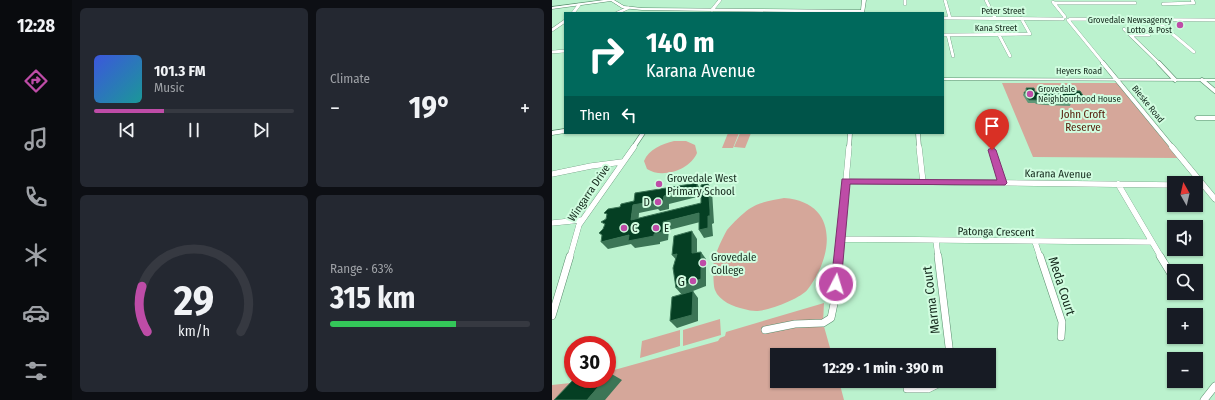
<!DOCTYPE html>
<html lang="en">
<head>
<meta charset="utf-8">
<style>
	:root { --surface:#171b24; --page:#242831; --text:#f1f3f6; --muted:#9ea1a6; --line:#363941; --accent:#be4ca7 }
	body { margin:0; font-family:"Fira Sans Condensed",sans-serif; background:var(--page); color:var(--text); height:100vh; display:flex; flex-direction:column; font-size:15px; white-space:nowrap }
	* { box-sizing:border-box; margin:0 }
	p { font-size:13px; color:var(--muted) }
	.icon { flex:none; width:22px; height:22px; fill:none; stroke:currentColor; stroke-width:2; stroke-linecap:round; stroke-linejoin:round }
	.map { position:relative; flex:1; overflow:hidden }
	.drawer { display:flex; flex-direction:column; gap:8px; padding:8px; background:#0d0f14; width:480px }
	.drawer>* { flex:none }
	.guide { position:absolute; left:12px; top:12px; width:380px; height:122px; border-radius:0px; box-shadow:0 1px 3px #0004; background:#00695c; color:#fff; overflow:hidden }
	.needle { width:26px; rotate:352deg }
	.controls { position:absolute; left:615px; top:176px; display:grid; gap:8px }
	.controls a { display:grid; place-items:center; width:36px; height:36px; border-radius:0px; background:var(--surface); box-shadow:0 1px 3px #0004; font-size:20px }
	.speed { position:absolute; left:12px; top:336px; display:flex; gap:8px; font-size:20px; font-weight:700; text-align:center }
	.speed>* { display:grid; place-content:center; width:52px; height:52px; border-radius:50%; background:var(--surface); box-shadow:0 1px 3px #0004; line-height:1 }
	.speed .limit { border:6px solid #d22; background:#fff; color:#111 }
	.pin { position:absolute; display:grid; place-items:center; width:34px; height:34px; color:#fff; margin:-41px -17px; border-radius:50% 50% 50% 0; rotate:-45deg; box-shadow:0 0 4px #0007 }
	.pin .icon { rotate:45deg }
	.me { position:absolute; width:44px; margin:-22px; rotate:5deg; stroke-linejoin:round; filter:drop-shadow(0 0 3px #0008) }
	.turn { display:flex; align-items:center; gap:14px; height:84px; padding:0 16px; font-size:18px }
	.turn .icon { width:52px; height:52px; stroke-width:2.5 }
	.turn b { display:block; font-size:28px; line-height:34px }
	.then { display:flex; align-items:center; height:38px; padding:0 16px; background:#0003; gap:8px; font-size:15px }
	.big { font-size:30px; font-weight:700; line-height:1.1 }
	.drawer .widget { flex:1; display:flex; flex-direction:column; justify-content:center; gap:6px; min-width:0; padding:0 14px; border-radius:6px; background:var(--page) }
	.drawer .dial { align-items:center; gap:0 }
	.dial svg { height:104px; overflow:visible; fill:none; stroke:var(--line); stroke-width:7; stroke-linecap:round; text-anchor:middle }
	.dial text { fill:var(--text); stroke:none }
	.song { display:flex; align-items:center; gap:12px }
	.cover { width:48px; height:48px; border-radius:6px; background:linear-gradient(135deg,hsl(230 70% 55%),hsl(180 70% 35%)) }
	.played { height:4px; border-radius:2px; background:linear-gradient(90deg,var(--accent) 35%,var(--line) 35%) }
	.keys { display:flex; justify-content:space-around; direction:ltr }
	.heat { display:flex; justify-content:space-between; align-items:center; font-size:22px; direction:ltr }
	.charge { height:6px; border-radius:3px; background:linear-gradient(90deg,#34c759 63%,var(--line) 0) }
	.drawer .tiles { flex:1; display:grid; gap:8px; grid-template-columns:repeat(2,1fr) }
	.trip { position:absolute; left:218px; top:348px; width:226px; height:40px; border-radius:0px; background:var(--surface); box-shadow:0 1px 3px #0004; font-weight:700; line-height:40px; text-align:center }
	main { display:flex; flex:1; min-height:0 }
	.tab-bar { display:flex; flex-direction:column; width:72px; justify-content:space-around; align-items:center; background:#090b0e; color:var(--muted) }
	.tab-bar .icon { width:28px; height:28px }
	.tab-bar .current { color:var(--accent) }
	.tab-bar b { font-size:18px; color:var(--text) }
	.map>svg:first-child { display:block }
	.green { fill:#d5a79a }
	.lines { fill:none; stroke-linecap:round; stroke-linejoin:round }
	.minor-far3-casing { stroke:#588c6c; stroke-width:3.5 }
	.minor-far2-casing { stroke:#588c6c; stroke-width:5 }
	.minor-far1-casing { stroke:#588c6c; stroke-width:6 }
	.minor-casing { stroke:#588c6c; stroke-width:8 }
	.tertiary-casing { stroke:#588c6c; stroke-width:1 }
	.minor-far3 { stroke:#fff; stroke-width:3 }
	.minor-far2 { stroke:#fff; stroke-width:4 }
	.minor-far1 { stroke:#fff; stroke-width:5.5 }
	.minor { stroke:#fff; stroke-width:7 }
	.tertiary { fill:#fff; fill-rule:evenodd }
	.wall { fill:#609878 }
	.shaded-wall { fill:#3c7556 }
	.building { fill:#053f23; stroke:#3c7556 }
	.route { fill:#be4ca7; stroke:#7c316d }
	.poi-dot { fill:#be4ca7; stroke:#d1fde0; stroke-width:1.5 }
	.labels { text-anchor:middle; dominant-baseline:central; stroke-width:4; stroke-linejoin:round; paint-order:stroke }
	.far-street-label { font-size:9px; fill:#14291c; stroke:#d1fde0 }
	.far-poi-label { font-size:9px; fill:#14291c; stroke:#d1fde0; text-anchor:end }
	.park-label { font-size:11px; fill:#541705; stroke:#d1fde0 }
	.street-label { font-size:11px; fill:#14291c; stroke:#d1fde0 }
	.poi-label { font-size:11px; fill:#14291c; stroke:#d1fde0; text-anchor:start }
	.near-poi-label { font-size:13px; fill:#14291c; stroke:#d1fde0; text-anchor:end }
	.near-street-label { font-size:13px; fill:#14291c; stroke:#d1fde0 }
</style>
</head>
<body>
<main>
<nav class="tab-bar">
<b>12:28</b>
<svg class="icon current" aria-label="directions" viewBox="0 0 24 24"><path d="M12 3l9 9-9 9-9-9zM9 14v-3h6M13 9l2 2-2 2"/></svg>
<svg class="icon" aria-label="music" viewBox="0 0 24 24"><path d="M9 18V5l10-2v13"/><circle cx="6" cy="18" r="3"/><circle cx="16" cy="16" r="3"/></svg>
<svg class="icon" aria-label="phone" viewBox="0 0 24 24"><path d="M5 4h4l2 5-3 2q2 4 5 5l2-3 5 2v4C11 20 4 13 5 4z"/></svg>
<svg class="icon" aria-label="climate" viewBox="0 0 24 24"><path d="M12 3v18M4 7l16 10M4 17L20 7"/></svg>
<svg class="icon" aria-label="car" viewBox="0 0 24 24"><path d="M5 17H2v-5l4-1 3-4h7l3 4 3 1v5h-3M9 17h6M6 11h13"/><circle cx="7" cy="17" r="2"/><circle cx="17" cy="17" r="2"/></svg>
<svg class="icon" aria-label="filters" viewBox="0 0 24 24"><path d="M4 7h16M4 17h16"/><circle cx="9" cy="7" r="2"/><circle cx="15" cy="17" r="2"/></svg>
</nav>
<section class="drawer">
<div class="tiles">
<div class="widget">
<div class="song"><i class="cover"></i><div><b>101.3 FM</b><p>Music</p></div></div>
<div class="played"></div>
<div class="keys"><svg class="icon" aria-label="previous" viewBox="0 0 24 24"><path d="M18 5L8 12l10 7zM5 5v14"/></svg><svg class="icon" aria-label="pause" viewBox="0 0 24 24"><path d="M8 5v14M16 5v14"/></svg><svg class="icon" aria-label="next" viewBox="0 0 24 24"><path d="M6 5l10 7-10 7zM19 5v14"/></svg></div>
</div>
<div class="widget"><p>Climate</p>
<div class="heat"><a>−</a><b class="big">19°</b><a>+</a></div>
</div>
<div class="widget dial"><svg viewBox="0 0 100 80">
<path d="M14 69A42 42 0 1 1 86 69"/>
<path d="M14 69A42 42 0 0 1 10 34" stroke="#be4ca7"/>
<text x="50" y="56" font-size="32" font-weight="700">29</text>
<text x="50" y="72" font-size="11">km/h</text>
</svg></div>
<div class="widget"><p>Range · 63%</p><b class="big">315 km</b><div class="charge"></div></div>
</div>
</section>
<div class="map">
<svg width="663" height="400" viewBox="0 0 663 400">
	<rect width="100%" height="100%" fill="#bbf2ce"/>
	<path class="green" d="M450,83H566L626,158L481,157Z
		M176,133H187L181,148H170Z
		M188,133H199L193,148L182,147Z
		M122,141H134L143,145L145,153C138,170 110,179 95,169L92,161C97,149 110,144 122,141Z
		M232,198C287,202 282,255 256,289C250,298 216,311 204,311C200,311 196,310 192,309C182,307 167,301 163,290C161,286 161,265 162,260C163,254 172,235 175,230C181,223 190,214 197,209C207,202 221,200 232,198Z
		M272,303L271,323L280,355H225V381H287L292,400H0V385L55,379V372L166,341L168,338L173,336L174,332Z
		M168,319L169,335L131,346V330Z
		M128,330V346L88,358L90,341Z"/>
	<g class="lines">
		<g class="minor-far3-casing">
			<path id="minor-far3" d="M353,0V4
				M393,0L398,18
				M434,0L443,18
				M501,2L513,17
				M502,3H583
				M611,4L642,3L640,0
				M160,10L168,0
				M21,13L27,5
				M65,13L76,8
				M391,18L511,19
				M518,19L663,20
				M516,20L552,64
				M605,21L642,52
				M572,29L608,64
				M0,30L13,21
				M391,35L478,34L469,18
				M396,35L401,56
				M447,35L458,56
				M579,35H597
				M0,52L13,51"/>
		</g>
		<g class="minor-far2-casing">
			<path id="minor-far2" d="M551,63L621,148
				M607,63L623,80
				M650,80L663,91
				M645,118H663
				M432,121L440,148
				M366,133L367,148
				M81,148L91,133
				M297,148L298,133"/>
		</g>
		<g class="minor-far1-casing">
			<path id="minor-far1" d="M367,147L371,182
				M439,147L450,183
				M620,147L663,199
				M0,174L39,166L70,162
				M293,181L622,185
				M566,184L609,257
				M0,223L29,220
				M288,239L600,242
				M384,241L386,257
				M483,242L488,257
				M18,257L27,225L82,147
				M287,257L297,147"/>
		</g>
		<g class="minor-casing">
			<path id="minor" d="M386,256L398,355
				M488,256L510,322L509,337
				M608,256L619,274L622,288
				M0,316L18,256
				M213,330L243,324L271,323L279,318L283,299L287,256
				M355,389H376L392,381
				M652,400L663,386"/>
		</g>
		<g class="tertiary-casing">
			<path id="tertiary" d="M52,0H62L72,6L90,8L309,10L310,0H314L312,13L90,10L70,8L59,1L0,9V7Z
				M391,78L663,79V81L391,80Z
				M13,129V133L0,135V131Z"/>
		</g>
		<use href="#minor-far3" class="minor-far3"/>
		<use href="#minor-far2" class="minor-far2"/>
		<use href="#minor-far1" class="minor-far1"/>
		<use href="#minor" class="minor"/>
		<use href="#tertiary" class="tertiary"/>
	</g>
	<path class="wall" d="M474,88L483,92H495L496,90L532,97L531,99L517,100L519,103L518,106L493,105L484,104L483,103H476L471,95L472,92H474L473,91Z"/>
	<path class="shaded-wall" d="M145,183L149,191V196L117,204V209L108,211L106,209L87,213L86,227L79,220L81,205L112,196Z
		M156,183L160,191L162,223L160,224L161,236L152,238L147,230L156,216Z
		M147,213L152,221L117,230L116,240L108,242V244L83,248L79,244L56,249L49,242L77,235L102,234L111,222Z
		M140,231L145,239V260L140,253Z
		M149,252L154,259V286L141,291L146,298V321L125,328L118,321L130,295L124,288Z
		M125,254L126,262L120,255Z
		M58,373L70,380L53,400H35L53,379H55V376Z"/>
	<path class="building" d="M474,88H482L483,92H496V90L528,91L532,97L516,98L519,103H494L485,102L484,100H477L472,92H476Z
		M145,183V189L112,196L111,201L102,203L103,201L81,205L79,220L149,203V185L156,183L158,210V216H156V228L147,230V213L111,222L110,232L102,234V236L76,241L77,235L49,242L50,235L47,233L51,229L53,224L49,222L54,219L55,214L52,213L56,209L68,207L69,204L82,201L83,193Z
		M140,231V253L149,252V279L124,288L121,268L125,254L120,255L122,236Z
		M141,291L140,315L118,321L120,297Z
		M55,371L58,373L55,376Z
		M22,379H53L35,400H2Z"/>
	<path class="route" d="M440,147L444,150L455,183L453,185L298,184L289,284L288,287L284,289L280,287L279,284L290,179L445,180L436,150Z"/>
	<g class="poi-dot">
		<circle cx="628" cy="25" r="4"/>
		<circle cx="478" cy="94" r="4"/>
		<circle cx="107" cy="184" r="4"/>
		<circle cx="106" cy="202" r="4"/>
		<circle cx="72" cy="228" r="4"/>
		<circle cx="104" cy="228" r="4"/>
		<circle cx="151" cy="263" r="4"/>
		<circle cx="141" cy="281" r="4"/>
	</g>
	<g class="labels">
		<g class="far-street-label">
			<text x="451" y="11">Peter Street</text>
			<text x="444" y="28">Kana Street</text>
			<text x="527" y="71">Heyers Road</text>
			<text transform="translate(596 104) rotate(51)">Bieske Road</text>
		</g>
		<g class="far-poi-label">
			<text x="620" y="20">Grovedale Newsagency<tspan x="620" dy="10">Lotto &amp; Post</tspan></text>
			<text x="486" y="89" text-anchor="start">Grovedale<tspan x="486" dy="10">Neighbourhood House</tspan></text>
		</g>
		<g class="park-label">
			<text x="531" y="114">John Croft<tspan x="531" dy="13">Reserve</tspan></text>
		</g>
		<g class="street-label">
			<text transform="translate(506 174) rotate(1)">Karana Avenue</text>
			<text transform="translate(37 193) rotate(-56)">Wingarra Drive</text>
			<text transform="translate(444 232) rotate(1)">Patonga Crescent</text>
		</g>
		<g class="poi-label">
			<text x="115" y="178">Grovedale West<tspan x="115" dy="13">Primary School</tspan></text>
			<text x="98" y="202" text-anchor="end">D</text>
			<text x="80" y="228">C</text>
			<text x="112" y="228">E</text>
			<text x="159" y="257">Grovedale<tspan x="159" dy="13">College</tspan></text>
		</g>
		<g class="near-poi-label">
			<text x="133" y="281">G</text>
		</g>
		<g class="near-street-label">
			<text transform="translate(510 286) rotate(72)">Meda Court</text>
			<text transform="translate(379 300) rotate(-97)">Marma Court</text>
		</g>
	</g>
</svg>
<div class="controls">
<a><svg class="needle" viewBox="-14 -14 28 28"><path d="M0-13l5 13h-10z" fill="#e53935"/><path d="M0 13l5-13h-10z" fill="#9ea1a6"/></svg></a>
<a><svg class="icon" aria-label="sound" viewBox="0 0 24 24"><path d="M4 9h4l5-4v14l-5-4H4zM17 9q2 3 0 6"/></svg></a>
<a><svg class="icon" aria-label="search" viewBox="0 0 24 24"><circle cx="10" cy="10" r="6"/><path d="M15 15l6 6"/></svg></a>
<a>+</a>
<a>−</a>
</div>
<div class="speed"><div class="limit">30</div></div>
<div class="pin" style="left:440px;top:150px;background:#d93025"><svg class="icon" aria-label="arrive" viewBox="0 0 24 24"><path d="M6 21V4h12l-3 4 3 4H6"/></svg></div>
<svg class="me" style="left:284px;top:284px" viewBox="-20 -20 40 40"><circle r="17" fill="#be4ca7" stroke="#fff" stroke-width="3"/><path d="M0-11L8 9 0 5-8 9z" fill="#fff"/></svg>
<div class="trip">12:29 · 1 min · 390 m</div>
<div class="guide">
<div class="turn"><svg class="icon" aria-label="right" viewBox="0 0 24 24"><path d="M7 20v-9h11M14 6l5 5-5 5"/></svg><div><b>140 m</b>Karana Avenue</div></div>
<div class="then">Then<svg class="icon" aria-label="left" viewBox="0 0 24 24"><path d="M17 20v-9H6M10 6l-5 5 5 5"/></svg></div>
</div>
</div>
</main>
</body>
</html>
